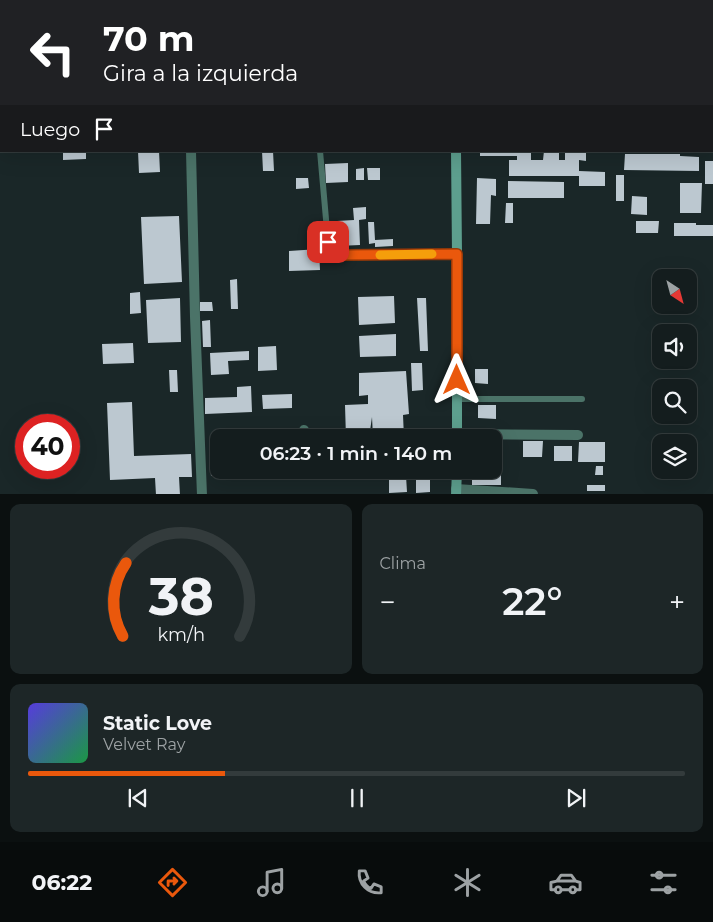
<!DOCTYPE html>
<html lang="es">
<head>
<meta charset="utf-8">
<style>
	:root { --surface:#141d1e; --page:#1d2627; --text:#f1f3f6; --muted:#9da2a4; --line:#333b3c; --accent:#ea580c }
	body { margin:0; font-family:Montserrat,sans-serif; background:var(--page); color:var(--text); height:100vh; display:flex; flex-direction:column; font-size:19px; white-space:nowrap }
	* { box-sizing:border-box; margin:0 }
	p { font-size:16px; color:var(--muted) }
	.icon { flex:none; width:28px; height:28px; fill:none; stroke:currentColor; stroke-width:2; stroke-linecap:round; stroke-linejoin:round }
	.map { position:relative; height:494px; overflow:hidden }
	.side { display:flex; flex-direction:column; gap:10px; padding:10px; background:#0b1010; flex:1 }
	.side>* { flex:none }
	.guide { position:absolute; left:0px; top:0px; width:714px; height:152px; box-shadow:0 5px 20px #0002,0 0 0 1px var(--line); background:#202124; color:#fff; overflow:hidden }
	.needle { width:32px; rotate:144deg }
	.fabs { position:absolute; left:652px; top:269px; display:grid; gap:10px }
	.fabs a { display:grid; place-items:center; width:45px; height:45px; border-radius:10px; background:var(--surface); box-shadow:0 5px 20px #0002,0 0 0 1px var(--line); font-size:25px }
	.speed { position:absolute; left:15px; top:414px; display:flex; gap:10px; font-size:25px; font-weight:700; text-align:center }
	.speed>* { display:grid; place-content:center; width:65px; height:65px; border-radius:50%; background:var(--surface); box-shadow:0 5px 20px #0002,0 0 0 1px var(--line); line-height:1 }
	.speed .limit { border:8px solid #d22; background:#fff; color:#111 }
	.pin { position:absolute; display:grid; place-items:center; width:42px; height:42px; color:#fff; margin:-21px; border-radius:10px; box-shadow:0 2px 8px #0006 }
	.me { position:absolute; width:55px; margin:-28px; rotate:0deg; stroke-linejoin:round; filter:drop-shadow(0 0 4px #0008) }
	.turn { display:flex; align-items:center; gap:18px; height:105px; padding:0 20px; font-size:22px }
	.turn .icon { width:65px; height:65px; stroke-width:2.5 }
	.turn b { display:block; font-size:35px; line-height:42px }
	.then { display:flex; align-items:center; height:48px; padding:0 20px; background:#0003; gap:10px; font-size:19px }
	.big { font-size:38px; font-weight:600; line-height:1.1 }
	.side .tile { flex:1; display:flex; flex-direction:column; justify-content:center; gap:8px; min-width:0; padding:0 18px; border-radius:10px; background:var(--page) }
	.side .dial { align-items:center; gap:0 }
	.dial svg { height:130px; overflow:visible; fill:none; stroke:var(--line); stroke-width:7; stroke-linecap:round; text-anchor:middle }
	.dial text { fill:var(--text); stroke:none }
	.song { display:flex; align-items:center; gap:15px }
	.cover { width:60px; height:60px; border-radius:8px; background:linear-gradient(135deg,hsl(250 70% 55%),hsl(140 70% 35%)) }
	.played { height:5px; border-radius:2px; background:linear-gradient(90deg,var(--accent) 30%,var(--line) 30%) }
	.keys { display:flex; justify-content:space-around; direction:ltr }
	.heat { display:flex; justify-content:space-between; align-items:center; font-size:28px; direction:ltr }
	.side .tiles { flex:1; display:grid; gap:10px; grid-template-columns:1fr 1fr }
	.tile:last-child { grid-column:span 2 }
	.trip { position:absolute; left:210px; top:429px; width:292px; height:50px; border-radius:10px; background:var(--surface); box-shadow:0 5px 20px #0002,0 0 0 1px var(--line); font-weight:600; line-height:50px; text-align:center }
	.tabs { display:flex; height:80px; justify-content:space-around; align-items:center; background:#080c0c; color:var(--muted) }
	.tabs .icon { width:35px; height:35px }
	.tabs .current { color:var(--accent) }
	.tabs b { font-size:22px; color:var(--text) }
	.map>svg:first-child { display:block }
	.building { fill:#bcc8d0 }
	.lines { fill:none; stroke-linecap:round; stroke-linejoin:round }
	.lane { stroke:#4b7368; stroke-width:6 }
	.street { stroke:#4b7368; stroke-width:10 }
	.secondary { stroke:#5d9f8e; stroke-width:10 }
	.primary { stroke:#6bc2ac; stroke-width:12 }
	.route-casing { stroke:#983908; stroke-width:12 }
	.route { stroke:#ea580c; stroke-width:9 }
	.slow { stroke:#f59e0b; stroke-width:9 }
</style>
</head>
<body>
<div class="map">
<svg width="713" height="495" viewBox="0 0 713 495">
	<rect width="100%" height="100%" fill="#1a2728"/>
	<path class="building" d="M63,151H86V159L63,160Z
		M138,151H159L160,172L139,173Z
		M262,151H273L274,171H263Z
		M480,151H531V160H543L544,151H559V160H565V151H586V161L579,160V171L605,172V186H579V176H509V160H517V156H480Z
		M625,154H680V156L699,157V171L624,170Z
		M705,161H713V184H705Z
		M348,163V182L326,183L325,164Z
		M364,168V180H356V169Z
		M367,168H380V180H368Z
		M616,175H624V201H616Z
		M296,178H308L309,188L296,189Z
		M477,178L496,179V196L491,195L490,224H476Z
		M508,181L564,182V198H508Z
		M680,183H702L701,213H680Z
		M632,196L647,197V215L631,214Z
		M506,203H513V223H505Z
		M366,207V219L359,220L360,245L338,246L337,221L354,220L353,208Z
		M179,216L182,282L144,284L141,217Z
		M636,221H659L658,233H636Z
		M368,222H374L375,240L393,239V246L375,247V243L369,244Z
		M674,223H696V225H713V236H674Z
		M319,249L320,270L289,271V251Z
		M237,279L238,309H231L230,280Z
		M140,292L141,313L130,314V293Z
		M394,296L395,323L359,325L358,297Z
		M180,298L181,342L148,343L146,300Z
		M417,298H426L428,351H420Z
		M200,302H212L213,311H200Z
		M210,320L211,347H203L202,321Z
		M396,334V356L360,357L359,336Z
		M133,343L134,363L103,364L102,344Z
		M276,346L277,370L258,371V347Z
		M249,351V360L228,361L229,374L211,375L210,353Z
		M411,363H422L423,390L412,391Z
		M475,369H488V384L475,383Z
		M169,370H177L178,392H170Z
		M406,371L409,414L403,415L404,438H373L372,417L369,438H346L345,405L368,404V395L359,396V373Z
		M251,386L252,412L205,414V398L237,397V387Z
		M292,394V408L263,409L262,395Z
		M132,402L134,456L191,454L192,477H179L180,495H156L155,478L110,480L107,403Z
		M478,405H496V419L478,418Z
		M523,441H543L542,457H523Z
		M579,442H605V462H578Z
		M554,446H572V461H554Z
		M210,458H219V470H243L244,475L211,476Z
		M596,466H603V475H595Z
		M472,471H501V485H472Z
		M389,476H406L407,492L389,493Z
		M430,477V492L416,493V478Z
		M587,485H605V491H587Z"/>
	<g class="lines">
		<path class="lane" d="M320,151L328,242C332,249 336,252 344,255L457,254
			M457,399H582"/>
		<path class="street" d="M248,0L249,1
			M191,151L195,317L202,495
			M304,430L305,438
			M457,434L578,435
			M399,470L456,474
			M456,489L533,494"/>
		<path class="secondary" d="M521,1L522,0
			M456,151L457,254V438
			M456,495L457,470"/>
		<path class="primary" d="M0,44H1
			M0,73H1
			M712,89H713
			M712,117H713"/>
	</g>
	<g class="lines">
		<g class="route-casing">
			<path id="route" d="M328,242C332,249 336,252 344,255L457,254V380"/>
		</g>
		<use href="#route" class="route"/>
		<path class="slow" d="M380,255L432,254"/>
	</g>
</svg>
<div class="fabs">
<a><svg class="needle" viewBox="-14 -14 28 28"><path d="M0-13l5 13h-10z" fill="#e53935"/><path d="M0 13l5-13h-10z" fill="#9da2a4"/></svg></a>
<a><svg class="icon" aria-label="sound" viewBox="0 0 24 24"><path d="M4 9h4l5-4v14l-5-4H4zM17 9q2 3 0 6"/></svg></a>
<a><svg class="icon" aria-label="search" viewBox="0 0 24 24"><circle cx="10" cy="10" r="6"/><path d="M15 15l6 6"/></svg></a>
<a><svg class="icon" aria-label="layers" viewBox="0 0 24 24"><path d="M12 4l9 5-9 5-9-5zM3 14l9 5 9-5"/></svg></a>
</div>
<div class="speed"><div class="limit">40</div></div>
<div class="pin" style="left:328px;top:242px;background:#d93025"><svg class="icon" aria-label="arrive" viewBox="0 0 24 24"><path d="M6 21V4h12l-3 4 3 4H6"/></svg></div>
<svg class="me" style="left:457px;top:380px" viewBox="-20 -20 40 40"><path d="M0-17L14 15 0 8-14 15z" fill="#ea580c" stroke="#fff" stroke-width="4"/></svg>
<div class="trip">06:23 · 1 min · 140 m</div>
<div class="guide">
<div class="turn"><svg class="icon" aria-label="left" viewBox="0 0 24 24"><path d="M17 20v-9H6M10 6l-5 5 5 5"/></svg><div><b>70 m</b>Gira a la izquierda</div></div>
<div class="then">Luego<svg class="icon" aria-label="arrive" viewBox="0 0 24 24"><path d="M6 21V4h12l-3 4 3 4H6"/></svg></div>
</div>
</div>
<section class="side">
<div class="tiles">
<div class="tile dial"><svg viewBox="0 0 100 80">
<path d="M14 69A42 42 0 1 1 86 69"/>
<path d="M14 69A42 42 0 0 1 16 24" stroke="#ea580c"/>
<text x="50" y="56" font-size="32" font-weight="700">38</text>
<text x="50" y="72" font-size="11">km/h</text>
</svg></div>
<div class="tile"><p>Clima</p>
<div class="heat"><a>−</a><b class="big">22°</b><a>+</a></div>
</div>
<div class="tile">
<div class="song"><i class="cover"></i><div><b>Static Love</b><p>Velvet Ray</p></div></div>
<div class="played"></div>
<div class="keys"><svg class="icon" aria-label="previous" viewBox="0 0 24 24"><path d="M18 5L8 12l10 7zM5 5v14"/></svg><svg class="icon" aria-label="pause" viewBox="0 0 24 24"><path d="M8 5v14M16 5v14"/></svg><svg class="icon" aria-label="next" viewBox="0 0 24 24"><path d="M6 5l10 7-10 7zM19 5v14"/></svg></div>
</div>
</div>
</section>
<nav class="tabs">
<b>06:22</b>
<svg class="icon current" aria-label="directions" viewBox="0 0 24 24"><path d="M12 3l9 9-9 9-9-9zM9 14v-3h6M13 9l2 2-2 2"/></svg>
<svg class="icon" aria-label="music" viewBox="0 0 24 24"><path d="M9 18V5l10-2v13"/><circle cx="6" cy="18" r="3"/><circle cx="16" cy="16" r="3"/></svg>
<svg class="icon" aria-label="phone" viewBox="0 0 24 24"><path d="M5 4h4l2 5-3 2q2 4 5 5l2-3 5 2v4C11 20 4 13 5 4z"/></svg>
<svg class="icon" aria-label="climate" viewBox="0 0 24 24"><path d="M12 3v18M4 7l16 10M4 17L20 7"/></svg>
<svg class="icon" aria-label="car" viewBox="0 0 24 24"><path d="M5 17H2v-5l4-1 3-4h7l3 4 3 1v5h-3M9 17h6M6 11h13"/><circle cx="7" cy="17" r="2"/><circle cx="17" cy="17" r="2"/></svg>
<svg class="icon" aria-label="filters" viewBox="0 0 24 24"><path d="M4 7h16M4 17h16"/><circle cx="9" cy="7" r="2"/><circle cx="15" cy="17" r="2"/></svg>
</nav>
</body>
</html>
